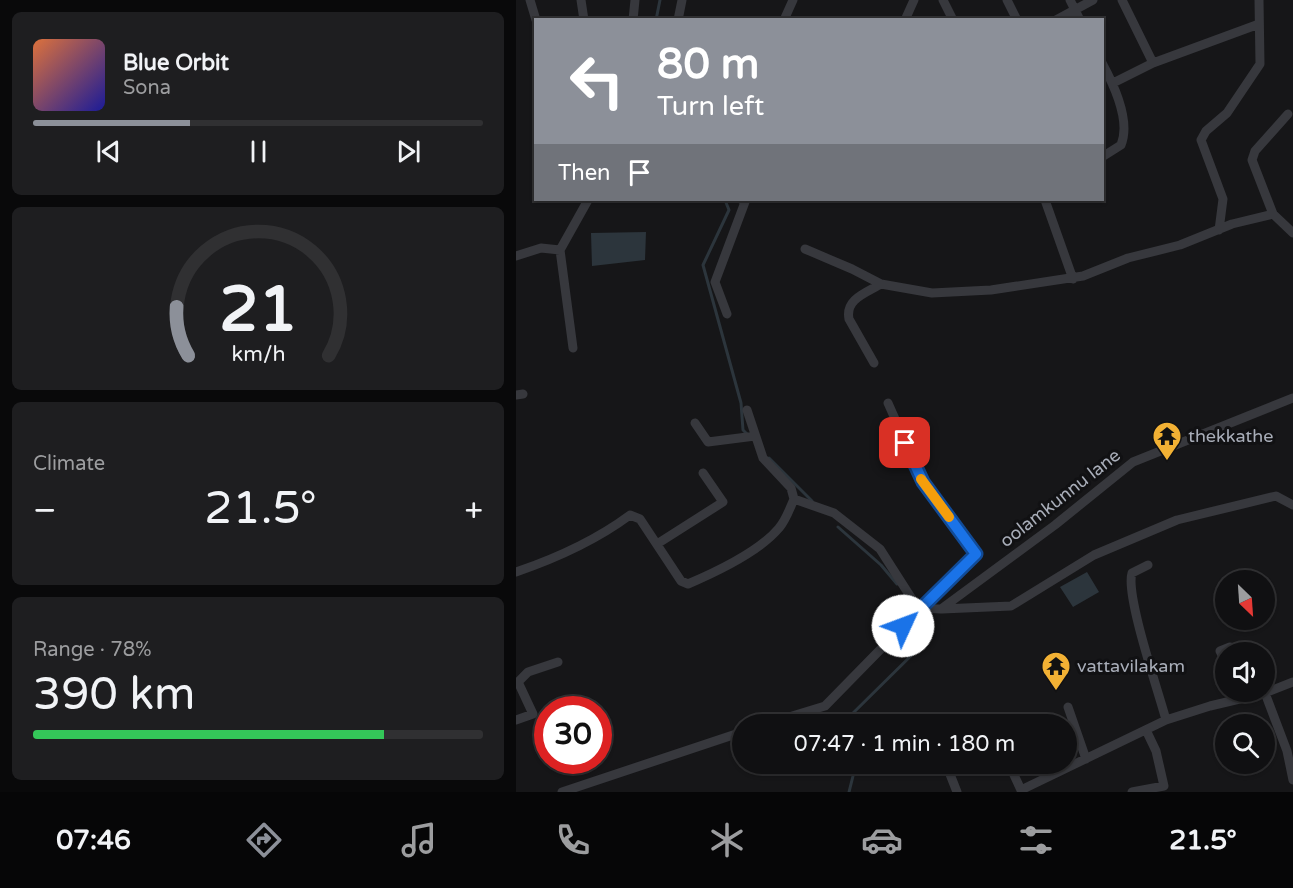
<!DOCTYPE html>
<html lang="en">
<head>
<meta charset="utf-8">
<style>
	:root { --surface:#101012; --page:#1e1e20; --text:#f1f3f6; --muted:#9c9d9f; --line:#303032; --accent:#8c9099 }
	body { margin:0; font-family:"Varela Round",sans-serif; background:var(--page); color:var(--text); height:100vh; display:flex; flex-direction:column; font-size:22px; white-space:nowrap }
	* { box-sizing:border-box; margin:0 }
	p { font-size:20px; color:var(--muted) }
	.icon { flex:none; width:33px; height:33px; fill:none; stroke:currentColor; stroke-width:2; stroke-linecap:round; stroke-linejoin:round }
	.map { position:relative; flex:1; overflow:hidden }
	.panel { display:flex; flex-direction:column; gap:12px; padding:12px; background:#09090a; width:516px }
	.panel>* { flex:none }
	.guide { position:absolute; left:18px; top:18px; width:570px; height:183px; border-radius:0px; box-shadow:0 2px 4px #0004,0 0 0 2px var(--line); background:#8c9099; color:#fff; overflow:hidden }
	.needle { width:39px; rotate:155deg }
	.controls { position:absolute; left:699px; top:570px; display:grid; gap:12px }
	.controls a { display:grid; place-items:center; width:60px; height:60px; border-radius:50%; background:var(--surface); box-shadow:0 2px 4px #0004,0 0 0 2px var(--line); font-size:30px }
	.speed { position:absolute; left:18px; top:696px; display:flex; gap:12px; font-size:30px; font-weight:700; text-align:center }
	.speed>* { display:grid; place-content:center; width:78px; height:78px; border-radius:50%; background:var(--surface); box-shadow:0 2px 4px #0004,0 0 0 2px var(--line); line-height:1 }
	.speed .limit { border:9px solid #d22; background:#fff; color:#111 }
	.pin { position:absolute; display:grid; place-items:center; width:51px; height:51px; color:#fff; margin:-26px; border-radius:12px; box-shadow:0 3px 9px #0006 }
	.me { position:absolute; width:66px; margin:-33px; rotate:47deg; stroke-linejoin:round; filter:drop-shadow(0 0 4px #0008) }
	.turn { display:flex; align-items:center; gap:21px; height:126px; padding:0 24px; font-size:27px }
	.turn .icon { width:78px; height:78px; stroke-width:2.5 }
	.turn b { display:block; font-size:42px; line-height:51px }
	.then { display:flex; align-items:center; height:57px; padding:0 24px; background:#0003; gap:12px; font-size:22px }
	.big { font-size:45px; font-weight:600; line-height:1.1 }
	.panel .widget { flex:1; display:flex; flex-direction:column; justify-content:center; gap:9px; min-width:0; padding:0 21px; border-radius:9px; background:var(--page) }
	.panel .dial { align-items:center; gap:0 }
	.dial svg { height:156px; overflow:visible; fill:none; stroke:var(--line); stroke-width:7; stroke-linecap:round; text-anchor:middle }
	.dial text { fill:var(--text); stroke:none }
	.song { display:flex; align-items:center; gap:18px }
	.cover { width:72px; height:72px; border-radius:9px; background:linear-gradient(135deg,hsl(20 70% 55%),hsl(240 70% 35%)) }
	.played { height:6px; border-radius:3px; background:linear-gradient(90deg,var(--accent) 35%,var(--line) 35%) }
	.keys { display:flex; justify-content:space-around; direction:ltr }
	.heat { display:flex; justify-content:space-between; align-items:center; font-size:33px; direction:ltr }
	.charge { height:9px; border-radius:4px; background:linear-gradient(90deg,#34c759 78%,var(--line) 0) }
	.trip { position:absolute; left:216px; top:714px; width:345px; height:60px; border-radius:30px; background:var(--surface); box-shadow:0 2px 4px #0004,0 0 0 2px var(--line); font-weight:600; line-height:60px; text-align:center }
	.tab-bar { display:flex; height:96px; justify-content:space-around; align-items:center; background:#060607; color:var(--muted) }
	.tab-bar .icon { width:42px; height:42px }
	.tab-bar .selected { color:var(--accent) }
	.tab-bar b { font-size:27px; color:var(--text) }
	main { display:flex; flex:1; min-height:0 }
	.map>svg:first-child { display:block }
	.water { fill:#2c353c }
	.lines { fill:none; stroke-linecap:round; stroke-linejoin:round }
	.stream { stroke:#2c353c; stroke-width:3 }
	.minor { stroke:#37383d; stroke-width:9 }
	.route-casing { stroke:#114b97; stroke-width:15 }
	.route { stroke:#1a73e8; stroke-width:10 }
	.slow { stroke:#f59e0b; stroke-width:10 }
	.labels { text-anchor:middle; dominant-baseline:central; stroke-width:6; stroke-linejoin:round; paint-order:stroke }
	.poi-label { font-size:18px; fill:#a8adb8; stroke:#111113; text-anchor:start }
	.street-label { font-size:18px; fill:#a8adb8; stroke:#111113 }
</style>
</head>
<body>
<main>
<section class="panel">
<div class="widget">
<div class="song"><i class="cover"></i><div><b>Blue Orbit</b><p>Sona</p></div></div>
<div class="played"></div>
<div class="keys"><svg class="icon" aria-label="previous" viewBox="0 0 24 24"><path d="M18 5L8 12l10 7zM5 5v14"/></svg><svg class="icon" aria-label="pause" viewBox="0 0 24 24"><path d="M8 5v14M16 5v14"/></svg><svg class="icon" aria-label="next" viewBox="0 0 24 24"><path d="M6 5l10 7-10 7zM19 5v14"/></svg></div>
</div>
<div class="widget dial"><svg viewBox="0 0 100 80">
<path d="M14 69A42 42 0 1 1 86 69"/>
<path d="M14 69A42 42 0 0 1 8 44" stroke="#8c9099"/>
<text x="50" y="56" font-size="32" font-weight="700">21</text>
<text x="50" y="72" font-size="11">km/h</text>
</svg></div>
<div class="widget"><p>Climate</p>
<div class="heat"><a>−</a><b class="big">21.5°</b><a>+</a></div>
</div>
<div class="widget"><p>Range · 78%</p><b class="big">390 km</b><div class="charge"></div></div>
</section>
<div class="map">
<svg width="777" height="792" viewBox="0 0 777 792">
	<rect width="100%" height="100%" fill="#161618"/>
	<path class="water" d="M130,232L129,260L76,266L75,233Z
		M571,572L583,592L557,607L544,587Z"/>
	<g class="lines">
		<path class="stream" d="M140,20L144,0
			M209,200L213,210L187,265L225,403L227,430L231,434
			M253,458L296,501
			M322,527L365,565L381,584
			M338,724L333,717L413,638L409,629
			M333,792L340,764"/>
		<path class="minor" d="M14,0L20,20
			M65,0L68,20
			M427,0L437,20
			M491,0L501,20
			M554,0L564,20
			M117,20L119,0
			M162,20L166,0
			M268,20L277,0
			M389,20L398,0
			M540,20L577,0
			M586,63C598,85 615,121 605,145L586,157
			M637,63L743,24
			M597,83L637,63L606,0
			M529,200L557,279
			M757,214L736,160L739,151L772,114
			M703,230L707,199L685,140L690,131L711,113L744,64L743,0
			M289,249L336,269L365,284L416,293L475,290L567,276L612,258L664,245L716,224L757,214L777,233
			M44,250L57,348
			M0,256L25,248L44,250L72,200
			M211,314L199,282L229,202L226,200
			M358,363L333,319C329,299 350,293 365,284
			M0,395L7,394
			M372,403L407,482L461,554L405,609
			M231,410L247,458L275,488L278,499
			M179,423L192,442L239,436
			M141,544L207,502L187,473
			M632,565L616,573C609,595 643,693 650,720
			M0,572C41,558 79,541 114,515L124,519L165,581L172,584C200,572 244,551 263,528C270,520 274,508 278,499L318,513L364,549L403,610L309,706L250,724
			M407,608L425,609L539,525L617,462L777,398
			M426,609L495,606L578,555L661,520L760,496L777,505
			M710,663L704,651L714,647
			M777,682L749,693L771,751L777,780
			M552,707L570,759
			M0,720L17,714L2,682L12,672L42,662
			M475,720L477,724
			M430,764L441,792
			M493,764L505,790L650,720L694,706L749,693
			M46,792L226,732
			M616,792L648,786L640,751L630,730"/>
	</g>
	<g class="lines">
		<g class="route-casing">
			<path id="route" d="M387,626L460,554L407,482L389,443"/>
		</g>
		<use href="#route" class="route"/>
		<path class="slow" d="M405,479L433,517"/>
	</g>
	<defs>
		<g id="temple-pin" transform="scale(1.5)"><path d="M0 17L-7.5 6A9.5 9.5 0 1 1 7.5 6Z" fill="#f2b134" stroke="#111113"/><path d="M0-6L5-2H3V0L6.5 2.5H4V6H1.5V3h-3V6H-4V2.5H-6.5L-3 0V-2H-5Z" fill="#111"/></g>
	</defs>
	<g fill-rule="evenodd">
		<use href="#temple-pin" x="651" y="436"/>
		<use href="#temple-pin" x="540" y="666"/>
	</g>
	<g class="labels">
		<g class="poi-label">
			<text x="672" y="436">thekkathe</text>
			<text x="561" y="666">vattavilakam</text>
		</g>
		<g class="street-label">
			<text transform="translate(544 498) rotate(-38)">oolamkunnu lane</text>
		</g>
	</g>
</svg>
<div class="controls">
<a><svg class="needle" viewBox="-14 -14 28 28"><path d="M0-13l5 13h-10z" fill="#e53935"/><path d="M0 13l5-13h-10z" fill="#9c9d9f"/></svg></a>
<a><svg class="icon" aria-label="sound" viewBox="0 0 24 24"><path d="M4 9h4l5-4v14l-5-4H4zM17 9q2 3 0 6"/></svg></a>
<a><svg class="icon" aria-label="search" viewBox="0 0 24 24"><circle cx="10" cy="10" r="6"/><path d="M15 15l6 6"/></svg></a>
</div>
<div class="speed"><div class="limit">30</div></div>
<div class="pin" style="left:389px;top:443px;background:#d93025"><svg class="icon" aria-label="arrive" viewBox="0 0 24 24"><path d="M6 21V4h12l-3 4 3 4H6"/></svg></div>
<svg class="me" style="left:387px;top:626px" viewBox="-20 -20 40 40"><circle r="19" fill="#fff"/><path d="M0-13L10 11 0 6-10 11z" fill="#1a73e8"/></svg>
<div class="trip">07:47 · 1 min · 180 m</div>
<div class="guide">
<div class="turn"><svg class="icon" aria-label="left" viewBox="0 0 24 24"><path d="M17 20v-9H6M10 6l-5 5 5 5"/></svg><div><b>80 m</b>Turn left</div></div>
<div class="then">Then<svg class="icon" aria-label="arrive" viewBox="0 0 24 24"><path d="M6 21V4h12l-3 4 3 4H6"/></svg></div>
</div>
</div>
</main>
<nav class="tab-bar">
<b>07:46</b>
<svg class="icon selected" aria-label="directions" viewBox="0 0 24 24"><path d="M12 3l9 9-9 9-9-9zM9 14v-3h6M13 9l2 2-2 2"/></svg>
<svg class="icon" aria-label="music" viewBox="0 0 24 24"><path d="M9 18V5l10-2v13"/><circle cx="6" cy="18" r="3"/><circle cx="16" cy="16" r="3"/></svg>
<svg class="icon" aria-label="phone" viewBox="0 0 24 24"><path d="M5 4h4l2 5-3 2q2 4 5 5l2-3 5 2v4C11 20 4 13 5 4z"/></svg>
<svg class="icon" aria-label="climate" viewBox="0 0 24 24"><path d="M12 3v18M4 7l16 10M4 17L20 7"/></svg>
<svg class="icon" aria-label="car" viewBox="0 0 24 24"><path d="M5 17H2v-5l4-1 3-4h7l3 4 3 1v5h-3M9 17h6M6 11h13"/><circle cx="7" cy="17" r="2"/><circle cx="17" cy="17" r="2"/></svg>
<svg class="icon" aria-label="filters" viewBox="0 0 24 24"><path d="M4 7h16M4 17h16"/><circle cx="9" cy="7" r="2"/><circle cx="15" cy="17" r="2"/></svg>
<b>21.5°</b>
</nav>
</body>
</html>
